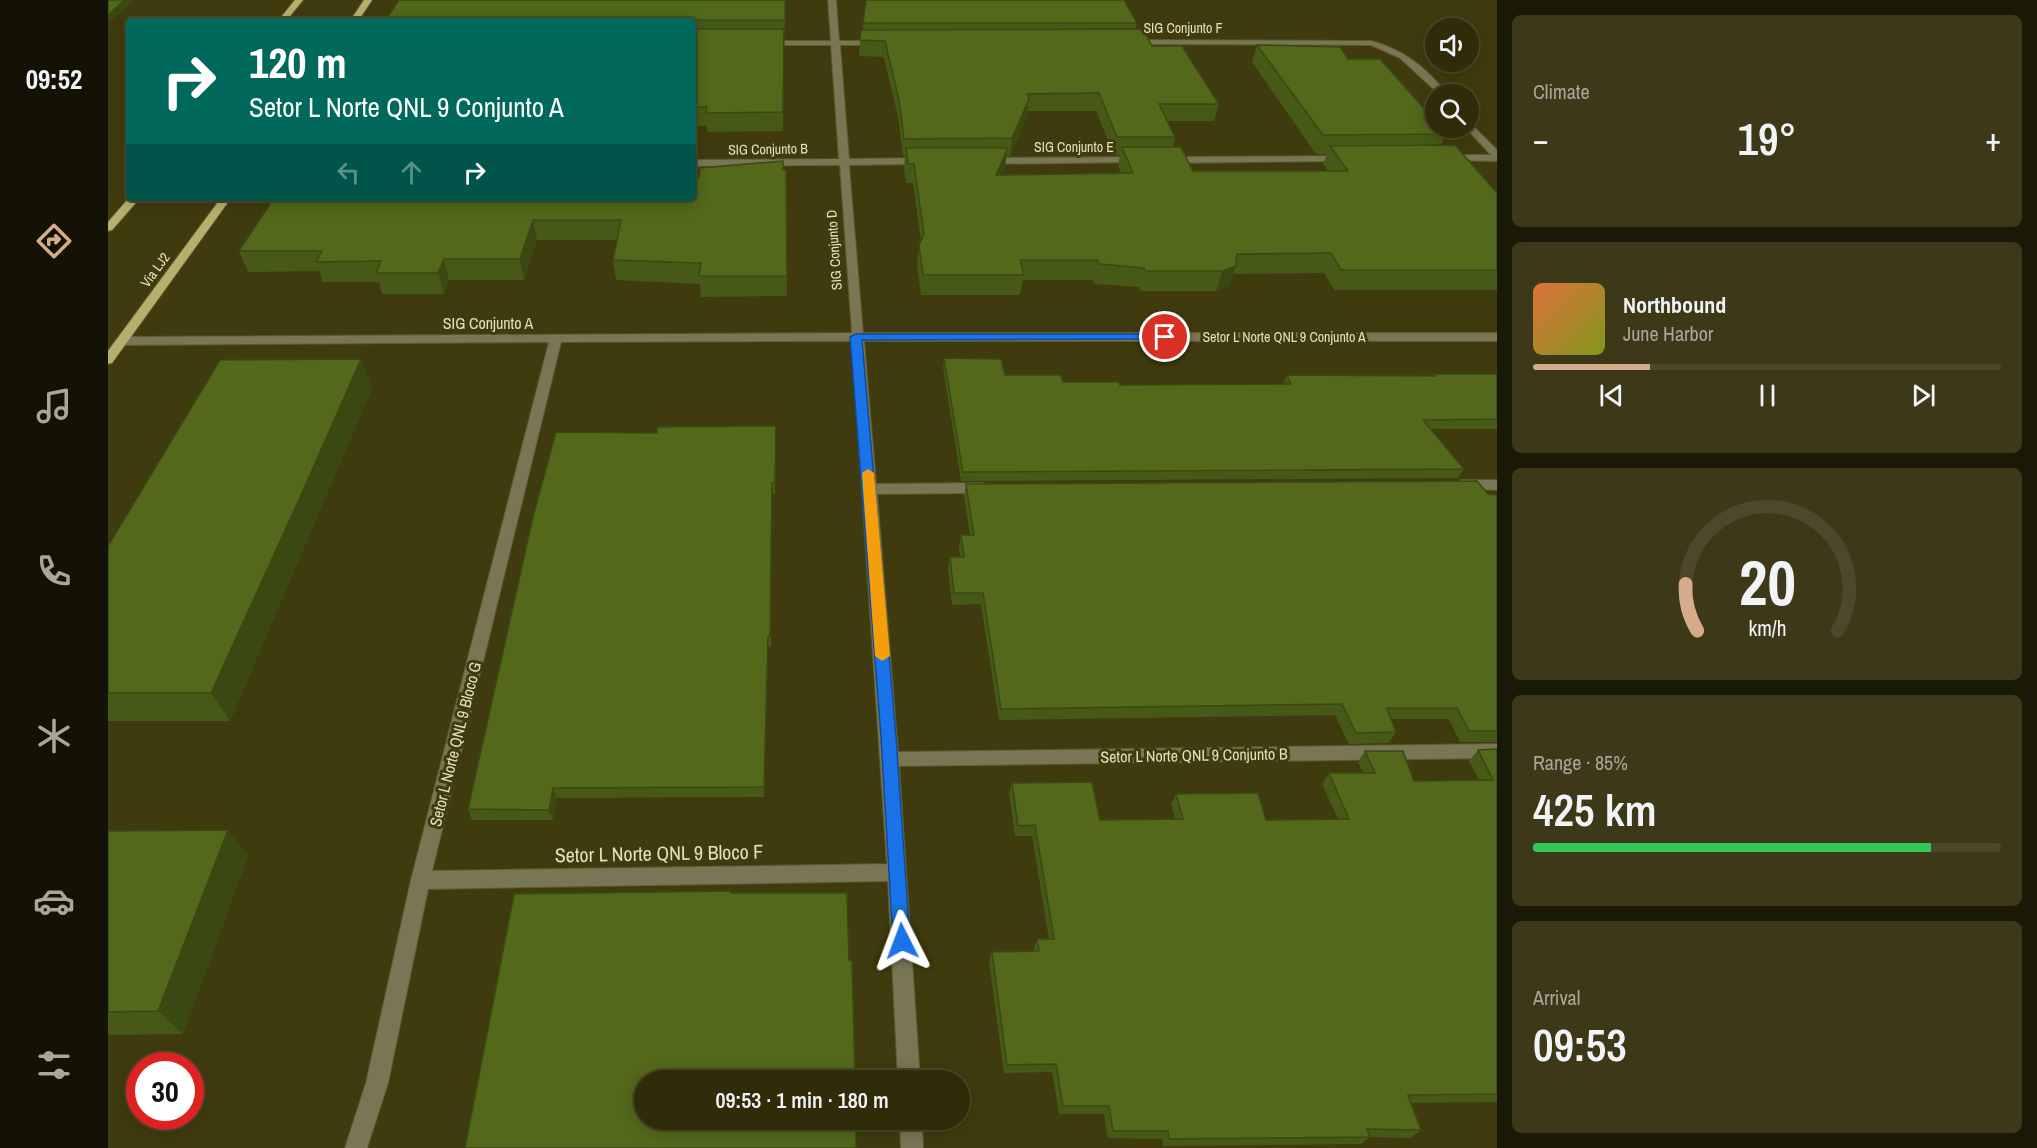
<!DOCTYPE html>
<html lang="en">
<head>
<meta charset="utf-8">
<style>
	:root { --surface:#302c0a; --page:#3c3818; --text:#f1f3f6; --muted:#a8a79c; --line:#4b482b; --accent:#d6ab8b }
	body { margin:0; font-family:"Archivo Narrow",sans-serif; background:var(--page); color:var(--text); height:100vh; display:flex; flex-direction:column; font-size:22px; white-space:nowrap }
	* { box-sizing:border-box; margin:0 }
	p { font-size:20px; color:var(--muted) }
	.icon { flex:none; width:33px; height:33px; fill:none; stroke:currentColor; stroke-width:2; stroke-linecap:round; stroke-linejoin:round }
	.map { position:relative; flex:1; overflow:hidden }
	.sheet { display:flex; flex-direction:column; gap:15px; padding:15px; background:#1a1806; width:540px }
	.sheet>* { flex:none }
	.hud { position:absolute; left:18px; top:18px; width:570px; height:183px; border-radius:6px; box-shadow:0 3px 15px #0003,0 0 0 2px var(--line); background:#00695c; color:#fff; overflow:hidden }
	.buttons { position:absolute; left:1317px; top:18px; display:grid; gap:12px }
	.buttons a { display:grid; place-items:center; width:54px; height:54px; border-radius:50%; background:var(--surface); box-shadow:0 3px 15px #0003,0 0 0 2px var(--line); font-size:30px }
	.speed { position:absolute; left:18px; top:1052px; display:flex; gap:12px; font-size:30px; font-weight:700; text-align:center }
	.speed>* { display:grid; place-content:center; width:78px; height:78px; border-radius:50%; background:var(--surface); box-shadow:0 3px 15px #0003,0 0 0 2px var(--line); line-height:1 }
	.speed .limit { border:9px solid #d22; background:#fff; color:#111 }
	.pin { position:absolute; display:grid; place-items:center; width:51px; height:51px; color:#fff; margin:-26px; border:3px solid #fff; border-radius:50%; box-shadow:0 2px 6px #0007 }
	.me { position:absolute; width:66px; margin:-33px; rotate:357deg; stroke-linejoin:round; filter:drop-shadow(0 0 4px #0008) }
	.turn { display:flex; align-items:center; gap:21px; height:126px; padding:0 24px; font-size:27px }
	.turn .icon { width:78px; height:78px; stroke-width:2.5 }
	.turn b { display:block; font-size:42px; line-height:51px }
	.lanes { display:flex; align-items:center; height:57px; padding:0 24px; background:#0003; justify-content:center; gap:30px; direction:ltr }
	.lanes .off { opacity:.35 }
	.big { font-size:45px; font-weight:600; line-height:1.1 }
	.sheet .card { flex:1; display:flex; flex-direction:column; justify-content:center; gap:9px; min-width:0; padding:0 21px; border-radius:9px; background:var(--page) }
	.sheet .dial { align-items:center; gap:0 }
	.dial svg { height:156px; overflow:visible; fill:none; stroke:var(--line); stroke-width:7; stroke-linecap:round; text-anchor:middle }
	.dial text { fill:var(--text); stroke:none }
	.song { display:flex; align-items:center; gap:18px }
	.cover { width:72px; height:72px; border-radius:9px; background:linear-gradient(135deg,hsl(20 70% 55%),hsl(70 70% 35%)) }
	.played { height:6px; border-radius:3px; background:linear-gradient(90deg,var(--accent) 25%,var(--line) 25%) }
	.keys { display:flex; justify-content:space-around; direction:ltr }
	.heat { display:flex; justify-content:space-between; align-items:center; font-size:33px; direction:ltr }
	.charge { height:9px; border-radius:4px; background:linear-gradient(90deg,#34c759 85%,var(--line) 0) }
	.trip { position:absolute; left:526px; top:1070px; width:336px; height:60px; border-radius:30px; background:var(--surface); box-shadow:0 3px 15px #0003,0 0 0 2px var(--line); font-weight:600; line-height:60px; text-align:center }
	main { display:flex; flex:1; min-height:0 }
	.dock { display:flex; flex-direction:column; width:108px; justify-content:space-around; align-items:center; background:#131204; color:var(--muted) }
	.dock .icon { width:42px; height:42px }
	.dock .active { color:var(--accent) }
	.dock b { font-size:27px; color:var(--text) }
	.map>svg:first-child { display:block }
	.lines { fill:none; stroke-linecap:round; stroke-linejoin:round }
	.minor-casing { stroke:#5e592d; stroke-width:2 }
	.major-casing { stroke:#5e592d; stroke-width:2 }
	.minor { fill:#797656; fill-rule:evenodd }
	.major { fill:#b7b06c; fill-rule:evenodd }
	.wall { fill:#475916; fill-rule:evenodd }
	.shaded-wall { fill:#3a4912 }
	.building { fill:#53681a; stroke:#3a4912; stroke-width:1.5 }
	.route { fill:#1a73e8; stroke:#114b97; stroke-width:1.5 }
	.slow { fill:#f59e0b }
	.labels { text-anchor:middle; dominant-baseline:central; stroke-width:6; stroke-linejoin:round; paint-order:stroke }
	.far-street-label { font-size:14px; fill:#e4e0b8; stroke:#403b0e }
	.street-label { font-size:16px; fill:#e4e0b8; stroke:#403b0e }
	.near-street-label { font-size:20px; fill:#e4e0b8; stroke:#403b0e }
</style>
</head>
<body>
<main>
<nav class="dock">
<b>09:52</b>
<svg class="icon active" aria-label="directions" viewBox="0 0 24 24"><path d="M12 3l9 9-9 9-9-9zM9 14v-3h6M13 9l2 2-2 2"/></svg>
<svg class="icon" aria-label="music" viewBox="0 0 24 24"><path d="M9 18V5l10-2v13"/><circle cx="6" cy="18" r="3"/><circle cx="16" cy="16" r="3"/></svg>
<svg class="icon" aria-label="phone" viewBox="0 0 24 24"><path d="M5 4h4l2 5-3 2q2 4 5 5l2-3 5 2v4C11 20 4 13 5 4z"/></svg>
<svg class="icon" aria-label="climate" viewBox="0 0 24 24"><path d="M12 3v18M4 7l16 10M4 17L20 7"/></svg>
<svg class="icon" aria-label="car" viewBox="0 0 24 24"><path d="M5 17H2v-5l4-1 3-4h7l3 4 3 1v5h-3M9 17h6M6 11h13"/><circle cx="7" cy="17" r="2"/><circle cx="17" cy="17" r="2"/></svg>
<svg class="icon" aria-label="filters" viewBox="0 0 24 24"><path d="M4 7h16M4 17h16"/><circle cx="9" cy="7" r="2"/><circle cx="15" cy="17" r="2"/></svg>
</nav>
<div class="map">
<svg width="1389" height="1148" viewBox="0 0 1389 1148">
	<rect width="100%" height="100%" fill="#403b0e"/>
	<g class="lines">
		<g class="minor-casing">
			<path id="minor" d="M720,0H728L731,41H772L776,43L772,45H732L741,159L816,158L821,161L816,164L741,165L755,333H1389V341H756L768,484L876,483L883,488L876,493L769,494L790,752L1389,744V758L791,766L812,1080H790L780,881L320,889L280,1083L259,1148H237L258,1083L303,880L441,342L13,345L7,341L13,337L744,333L732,165L585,166V160L731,159L723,45H658L654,43L658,41H723ZM744,341L779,864L324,871L453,342Z
				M1021,40L1263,41C1295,49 1319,68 1339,94H1331L1292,58L1263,45L1018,44V40Z
				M1360,121L1389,150V161L1335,160V156L1338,155H1383L1358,128H1360Z
				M1236,156L1241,159L1239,161L1059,163L1054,160L1059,157Z
				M1032,157L1035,158V162L879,164L874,161L879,158Z
				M1353,480H1389V490L1348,488L1346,485Z
				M792,1119H814L815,1148H793Z"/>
		</g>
		<g class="major-casing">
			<path id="major" d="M187,0H195L178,21H170Z
				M256,0H264L250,21H242Z
				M21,198H32L4,230L0,231V222Z
				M113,198H123L4,363L0,364V351Z"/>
		</g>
		<use href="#minor" class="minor"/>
		<use href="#major" class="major"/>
	</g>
	<path class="wall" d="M678,0L676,37L675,131L599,132V126H585V21H277Z
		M755,23H1029L1028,29L1044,46L1111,104L1106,121H1059L1067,137L1065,147L1085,171H1220L1215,164L1219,154H1208L1144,62L1149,45L1240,59L1338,134L1333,145L1389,193V290H1226L1216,273L1125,274L1121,286L1108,291H1032L1031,287L987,284L985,280H915L912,295H813L809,265L811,245L813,241L805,183H798L796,167L797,156H795L790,117L776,57L751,56L752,40L755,30ZM920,111H988L1006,155H1012L1010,166L1013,173L894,175L897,166L899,156H902L919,117Z
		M678,170L679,296L593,297L592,284L508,280L505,260L509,240H429L416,280H341L336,294H274L271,282H215L211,271L140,272L131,251L591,178Z
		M836,358L897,375L955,382L1012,385L1175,384L1179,375L1324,376L1325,374H1389V429H1323L1356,469L1350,478L853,481L835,367Z
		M264,388L207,522L122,721H0V546Z
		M668,437L667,494H664L663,647H660L656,797L448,798L445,820H364L360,809Z
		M858,484L1389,495V742H1352L1341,719H1283L1288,732L1281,743L1241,744L1227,715L891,720L873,604L844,605L840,568L842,557H852L851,547L853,535H862L856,496Z
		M1389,749V1102L1303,1103L1313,1130L1303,1138L1262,1137L1253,1144L1055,1146L1054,1139L1000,1138L996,1114H951L944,1072L896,1073L881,961L884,952L926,951V948L929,939H941L924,836H907L901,793L904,783L992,820L1067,819L1063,804L1068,794L1158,820L1230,819L1214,784L1221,773H1255L1250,762L1257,751L1306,781L1371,780L1361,761L1370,750Z
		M120,830L140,856L75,1034L0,1035V831Z"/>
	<path class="shaded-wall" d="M17,0H27L0,24V15Z
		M677,0H678L677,37Z
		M921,99L919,117L902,156L904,138Z
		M900,148L897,166L886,194L888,175Z
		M425,220L429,240L416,280L412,259Z
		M336,259L341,280L336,294L330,273Z
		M1128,266L1121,286L1108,291L1114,271Z
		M253,359L264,388L207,522L122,721L103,693Z
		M660,636V647L656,797V787Z
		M445,788L448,798L445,820L441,810Z
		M120,830L140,856L75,1034L50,1011Z"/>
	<path class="building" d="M0,0H17L0,15Z
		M291,0H677V20H584L583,21H277Z
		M758,0H1016L1029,23H755Z
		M585,29H676L675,112L598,113L599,107H585Z
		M1035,29L1044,46H1074L1111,104H1051L1067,137H1009L991,93L919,94L921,99L904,138L796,139L791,100L777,41L752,40L753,30Z
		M1149,45L1232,47L1240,59H1272L1328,122V128H1332L1338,134L1215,135Z
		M1347,145L1389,193V270H1233L1223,253L1129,254L1128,266L1114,271H1037L1036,268L991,264L989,260H912L916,275H815L811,245L816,234L806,164H800L798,148H900L888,175L1025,173L1014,147H1073L1085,171H1240L1222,146Z
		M675,161V170H678L679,276H591L593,263L505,260L513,220H425L412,259H336L330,273H268L273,261L208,262L214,251H131L166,198H585V178H591L592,168Z
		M836,358L893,359L897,375H953L955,382H1011L1012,385L1183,384L1179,375L1327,376L1325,374H1389V419L1315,420L1356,469L855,472Z
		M253,359L194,493L103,693H0V546L112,360Z
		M668,426L667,483H664L662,636H660L656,787L445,788L441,810L360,809L425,517L448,432L549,433V427Z
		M1369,481L1380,494L1389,495V731H1361L1349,708H1279L1288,732L1248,733L1234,704L893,709L875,593H846L842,557H856L853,535H866L858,484Z
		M1389,749V1094L1300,1095L1313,1130L1259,1129L1262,1137L1061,1139L1060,1131H1005L1001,1106H955L948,1064L899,1065L884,952L931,951L929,939H946L927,825L910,826L904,783L984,782L992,820L1075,819L1068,794L1150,793L1158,820L1241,819L1221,773H1267L1257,751H1295L1306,781L1385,780L1370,750Z
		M120,830L50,1011L0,1012V831Z
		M623,891V893H739L741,960H744L747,1080H537V1119H748V1148H357L406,894Z"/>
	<path class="route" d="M1057,334L1062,337L1060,339L754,340L788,737L802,941L800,947L794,950L787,947L785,941L773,737L742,337L748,334Z"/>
	<path class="slow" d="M760,469L766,473L782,656L774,661L767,656L754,473Z"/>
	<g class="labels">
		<g class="far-street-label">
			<text x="1075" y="28">SIG Conjunto F</text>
			<text x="966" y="147">SIG Conjunto E</text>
			<text transform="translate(660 149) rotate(-1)">SIG Conjunto B</text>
			<text transform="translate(726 250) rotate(-94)">SIG Conjunto D</text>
			<text transform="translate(47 270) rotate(-54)">Via LJ2</text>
			<text x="1176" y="337">Setor L Norte QNL 9 Conjunto A</text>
		</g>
		<g class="street-label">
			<text x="380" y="323">SIG Conjunto A</text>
			<text transform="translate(347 744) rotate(-76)">Setor L Norte QNL 9 Bloco G</text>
			<text transform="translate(1086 755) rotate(-1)">Setor L Norte QNL 9 Conjunto B</text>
		</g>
		<g class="near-street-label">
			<text transform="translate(551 853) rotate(-1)">Setor L Norte QNL 9 Bloco F</text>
		</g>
	</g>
</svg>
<div class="buttons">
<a><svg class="icon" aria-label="sound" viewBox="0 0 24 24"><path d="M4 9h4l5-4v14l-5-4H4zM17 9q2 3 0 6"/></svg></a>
<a><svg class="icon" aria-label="search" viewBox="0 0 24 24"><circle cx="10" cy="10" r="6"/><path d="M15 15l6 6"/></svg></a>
</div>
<div class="speed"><div class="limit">30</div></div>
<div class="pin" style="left:1057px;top:337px;background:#d93025"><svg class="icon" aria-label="arrive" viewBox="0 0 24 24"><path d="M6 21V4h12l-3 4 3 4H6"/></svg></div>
<svg class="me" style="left:794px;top:941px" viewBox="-20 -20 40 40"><path d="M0-17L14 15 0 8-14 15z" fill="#1a73e8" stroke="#fff" stroke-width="4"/></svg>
<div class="trip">09:53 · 1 min · 180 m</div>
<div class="hud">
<div class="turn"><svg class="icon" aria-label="right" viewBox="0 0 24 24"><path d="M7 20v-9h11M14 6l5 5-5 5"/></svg><div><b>120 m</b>Setor L Norte QNL 9 Conjunto A</div></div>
<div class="lanes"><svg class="icon off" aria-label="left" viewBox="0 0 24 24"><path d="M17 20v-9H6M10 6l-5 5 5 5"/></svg><svg class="icon off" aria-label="ahead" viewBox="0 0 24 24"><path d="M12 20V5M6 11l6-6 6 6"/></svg><svg class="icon" aria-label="right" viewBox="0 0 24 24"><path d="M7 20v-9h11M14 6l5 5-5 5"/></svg></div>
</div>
</div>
<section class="sheet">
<div class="card"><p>Climate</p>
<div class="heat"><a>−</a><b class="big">19°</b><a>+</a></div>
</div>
<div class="card">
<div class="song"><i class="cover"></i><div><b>Northbound</b><p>June Harbor</p></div></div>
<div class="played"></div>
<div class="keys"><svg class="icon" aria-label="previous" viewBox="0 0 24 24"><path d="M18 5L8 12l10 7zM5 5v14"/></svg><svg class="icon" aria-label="pause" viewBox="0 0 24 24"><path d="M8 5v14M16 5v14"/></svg><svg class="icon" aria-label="next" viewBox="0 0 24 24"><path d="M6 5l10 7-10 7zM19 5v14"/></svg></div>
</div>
<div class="card dial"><svg viewBox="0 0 100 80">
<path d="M14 69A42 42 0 1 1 86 69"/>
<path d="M14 69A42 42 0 0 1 8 45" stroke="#d6ab8b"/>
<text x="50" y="56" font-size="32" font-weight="700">20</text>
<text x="50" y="72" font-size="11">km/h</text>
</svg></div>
<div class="card"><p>Range · 85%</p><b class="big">425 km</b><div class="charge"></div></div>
<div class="card"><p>Arrival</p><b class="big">09:53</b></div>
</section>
</main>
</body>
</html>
